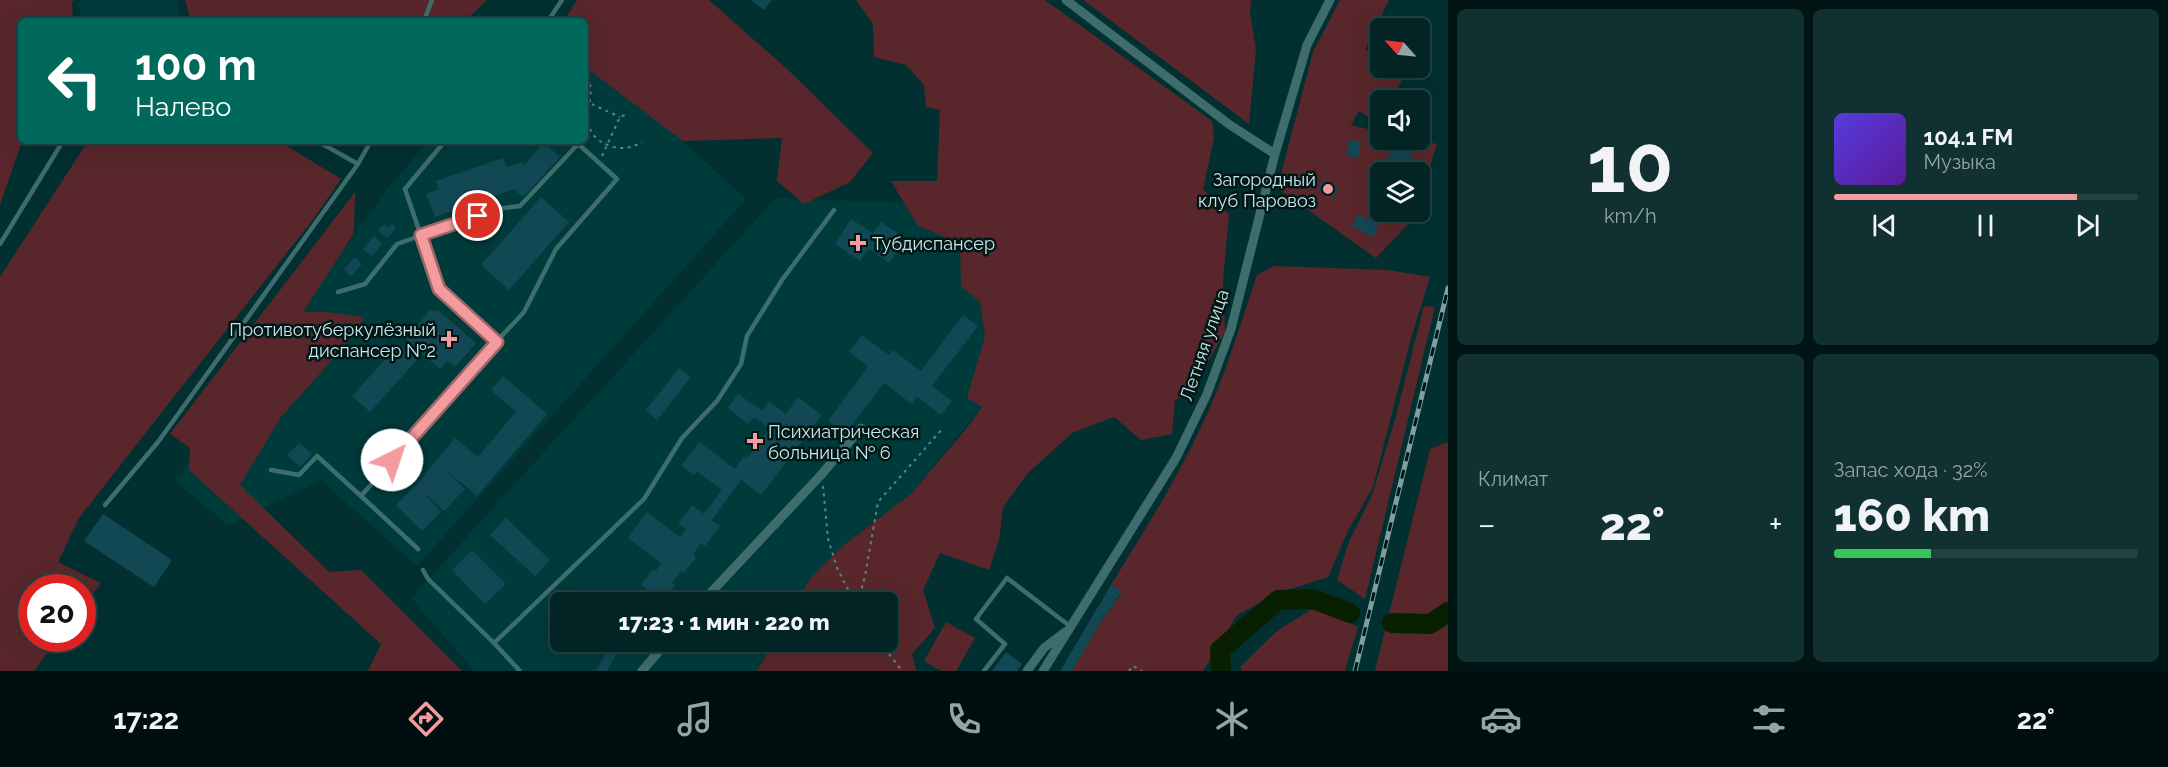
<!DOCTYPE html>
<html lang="ru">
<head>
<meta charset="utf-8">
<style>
	:root { --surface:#022425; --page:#103032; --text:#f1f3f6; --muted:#96a4a7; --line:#234142; --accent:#f49b9f }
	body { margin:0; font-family:Raleway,sans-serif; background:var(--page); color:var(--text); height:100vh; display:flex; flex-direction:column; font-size:22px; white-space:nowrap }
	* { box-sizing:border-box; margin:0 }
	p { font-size:20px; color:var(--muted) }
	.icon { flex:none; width:33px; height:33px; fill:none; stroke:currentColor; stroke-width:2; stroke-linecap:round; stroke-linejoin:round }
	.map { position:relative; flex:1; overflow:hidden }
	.details { display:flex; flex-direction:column; gap:9px; padding:9px; background:#011414; width:720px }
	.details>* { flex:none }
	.top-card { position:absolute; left:18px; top:18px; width:570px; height:126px; border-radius:9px; box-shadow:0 6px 24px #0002,0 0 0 2px var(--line); background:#00695c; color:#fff; overflow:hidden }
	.needle { width:39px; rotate:297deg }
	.fabs { position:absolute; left:1370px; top:18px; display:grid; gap:12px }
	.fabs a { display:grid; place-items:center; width:60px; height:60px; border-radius:9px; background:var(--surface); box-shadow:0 6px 24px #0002,0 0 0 2px var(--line); font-size:30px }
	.speed { position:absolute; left:18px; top:574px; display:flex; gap:12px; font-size:30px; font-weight:700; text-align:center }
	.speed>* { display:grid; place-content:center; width:78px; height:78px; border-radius:50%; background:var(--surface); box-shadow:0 6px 24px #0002,0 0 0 2px var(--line); line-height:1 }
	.speed .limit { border:9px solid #d22; background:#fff; color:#111 }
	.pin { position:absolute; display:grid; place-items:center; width:51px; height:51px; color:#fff; margin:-26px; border:3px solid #fff; border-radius:50%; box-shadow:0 2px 6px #0007 }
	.me { position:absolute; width:66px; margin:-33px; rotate:41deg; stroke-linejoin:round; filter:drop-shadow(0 0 4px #0008) }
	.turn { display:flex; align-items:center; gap:21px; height:126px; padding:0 18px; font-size:27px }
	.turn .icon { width:78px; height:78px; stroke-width:2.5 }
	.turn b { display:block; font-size:42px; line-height:51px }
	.big { font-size:45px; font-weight:800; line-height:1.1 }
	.details .widget { flex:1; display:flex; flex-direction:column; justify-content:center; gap:9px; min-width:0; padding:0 21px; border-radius:9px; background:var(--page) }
	.details .dial { align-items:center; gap:0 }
	.dial b { font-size:78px; line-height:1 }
	.song { display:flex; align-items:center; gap:18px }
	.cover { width:72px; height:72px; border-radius:9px; background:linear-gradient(135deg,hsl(250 70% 55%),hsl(270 70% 35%)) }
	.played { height:6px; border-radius:3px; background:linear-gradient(90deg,var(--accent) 80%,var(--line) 80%) }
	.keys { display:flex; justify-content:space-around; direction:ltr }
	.heat { display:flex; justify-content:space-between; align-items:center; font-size:33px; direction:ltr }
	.charge { height:9px; border-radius:4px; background:linear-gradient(90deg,#34c759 32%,var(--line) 0) }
	.details .tiles { flex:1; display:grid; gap:9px; grid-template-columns:repeat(2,1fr) }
	.trip { position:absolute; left:550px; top:592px; width:348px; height:60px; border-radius:9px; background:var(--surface); box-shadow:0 6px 24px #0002,0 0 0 2px var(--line); font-weight:800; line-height:60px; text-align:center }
	.tabs { display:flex; height:96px; justify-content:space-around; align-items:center; background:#010e0f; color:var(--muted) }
	.tabs .icon { width:42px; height:42px }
	.tabs .active { color:var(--accent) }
	.tabs b { font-size:27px; color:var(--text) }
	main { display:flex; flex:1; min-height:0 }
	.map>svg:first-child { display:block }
	.built { fill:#003b3c }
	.green { fill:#59272b }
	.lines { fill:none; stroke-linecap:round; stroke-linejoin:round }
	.river { stroke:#082000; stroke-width:20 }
	.building { fill:#124854 }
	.path { stroke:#5f8485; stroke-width:2; stroke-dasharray:3 4.5; stroke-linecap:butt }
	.service { stroke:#3f6d6d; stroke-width:4.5 }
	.minor { stroke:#3f6d6d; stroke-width:9 }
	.rail-casing { stroke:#7ea0a1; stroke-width:5 }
	.rail { stroke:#011616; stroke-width:3; stroke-dasharray:9; stroke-linecap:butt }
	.route-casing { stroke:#9f6567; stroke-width:15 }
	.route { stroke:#f49b9f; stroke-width:10 }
	.poi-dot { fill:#f49b9f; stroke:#011616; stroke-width:2 }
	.labels { text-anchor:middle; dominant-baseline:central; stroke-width:5; stroke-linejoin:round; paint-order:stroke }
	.poi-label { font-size:18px; fill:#cae5e5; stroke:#011616; text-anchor:end }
	.street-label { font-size:18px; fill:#cae5e5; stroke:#011616 }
</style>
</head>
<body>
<main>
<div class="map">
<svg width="1448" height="671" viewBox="0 0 1448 671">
	<rect width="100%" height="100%" fill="#023031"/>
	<path class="built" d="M82,0H177L181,21H82L79,5Z
		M585,52L746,199L417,566L321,480L228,525L175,481L389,187L428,141H585Z
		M776,198L933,204L1077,334L982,407L911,494L844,545L809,580L796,603H561V642H773L757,671H474L411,598Z"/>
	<path class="green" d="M0,0H74L72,2L73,21H21L22,141L0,205Z
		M185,0H487L465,21H191Z
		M577,0H709L787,69L873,153L850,182L804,204L777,181L782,138L683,141L592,72L585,63V21H564Z
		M856,0H1045L1212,121L1214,138L1203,189L1229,215L1223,280L1225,332L1191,391L1175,400L1172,434L1141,440L1114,417L1072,433L1027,474L1003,507L999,540L989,570L940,553L923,590L935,628L912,654L916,671H757L773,642H888V603H796L809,580L844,545L911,494L966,429L982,407L967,398L985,336L980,302L961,286L960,243L918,226L891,181H937L940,110L926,107L924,85L906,65L874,57L873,24Z
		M1083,0H1251L1250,13L1256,50L1249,124Z
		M1340,0H1389L1365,50L1380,53V68H1406L1394,100H1380V124L1359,111L1351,125L1380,132V140H1416L1437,144L1419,200V172H1380V212H1415L1413,219L1376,258L1277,188L1283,175L1281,174L1313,52Z
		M88,141H279L341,179L314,218L79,518L58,562L101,583L83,607L82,588H32V639H58L34,671H0V277Z
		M355,192L354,233L303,312H326L365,317L347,343L281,417L240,485L329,572L361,570L462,671H368L381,644L189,470L190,448L170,434Z
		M1274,266L1388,270L1430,277L1411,338L1373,487L1348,531L1328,577L1278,593L1237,615L1203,671H1072L1098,626L1122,592L1111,585C1143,533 1176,481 1202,425C1225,377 1240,325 1257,275Z
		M1424,306L1435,307L1365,599L1337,580L1348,544L1372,495L1396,416Z
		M1448,442V671H1375L1430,449Z
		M1315,607L1358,627L1345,671H1242L1240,667L1277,631Z
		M946,622L975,638L956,671H941L924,661Z"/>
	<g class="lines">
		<path class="river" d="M1392,623L1430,624L1448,612
			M1221,671L1220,650L1278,600L1313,599L1350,613"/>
	</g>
	<path class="building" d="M751,0H772L764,10Z
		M1349,140L1361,142L1358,158L1346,155Z
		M544,142L560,157L523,197L514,189L435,217L426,194L439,189L436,181L503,158L507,167L521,162L524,165Z
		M1393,146L1413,154L1407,167L1388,159Z
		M1374,176L1380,179V193L1369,188Z
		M1324,180L1339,187L1333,198L1318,190Z
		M541,197L569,222L509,290L481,265Z
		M1358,214L1379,225L1373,237L1352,226Z
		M851,219L873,233L881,222L906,239L889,263L869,249L860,261L835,244Z
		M384,224L388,228L392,224L396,228L387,238L378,230Z
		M374,236L382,244L372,256L363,249Z
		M355,257L362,264L351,276L344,269Z
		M430,310L439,311L476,343L455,367L447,361L440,369L406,339Z
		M963,315L978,326L932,386L952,401L941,415L917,397L912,404L884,383L845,434L828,421L868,367L849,352L862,335L889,355L893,350L921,371Z
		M399,344L417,360L370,412L352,396Z
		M679,368L691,377L657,420L646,410Z
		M503,376L547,414L477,496L445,469L465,489L444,511L422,491L441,512L422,531L396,505L415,486L455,438L478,457L516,412L491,390Z
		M738,394L762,411L769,401L786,414L798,397L822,415L761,495L741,480L712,520L720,526L705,546L701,543L693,554L696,557L684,573L681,571L672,583L675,585L663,602L641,585L653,569L656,571L661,563L628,538L647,512L680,537L686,529L678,523L692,505L704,514L722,490L697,471L694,475L681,466L699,442L735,469L744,456L747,458L770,429L754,417L748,424L728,408Z
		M299,443L312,454L300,467L287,455Z
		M103,514L172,560L154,587L84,541Z
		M506,518L550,560L535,576L490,535Z
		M472,550L506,584L485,604L452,570Z
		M1111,585L1122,591L1098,626L1072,671H1060Z
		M598,642L623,643L607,671H596L606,653L595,646Z
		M1006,652L1022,664L1017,671H992Z"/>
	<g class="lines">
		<path class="path" d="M585,70C587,74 589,79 590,84C594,106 575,133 610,146C622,150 632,148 642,142
			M585,101L620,117
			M602,156L620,117L625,115
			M823,486L828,539L837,568L855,603
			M858,603L865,576L878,502L943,428
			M880,642L902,671
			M1129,671L1133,666L1142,671"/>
		<path class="service" d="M424,21L432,0
			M548,21L562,0
			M317,141L358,164
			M0,244L63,141
			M338,292L365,284L397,244L497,209L520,206L578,144
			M497,341L524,312L556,249L617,179L575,141
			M271,470L299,475L317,456L361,496
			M105,505L158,442L358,164L371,141
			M418,549L361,496L497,341L439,289L405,189L445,141
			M423,570L428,579L494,643
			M520,671L494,643L644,499L682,438L717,401L741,364L747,336L782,280L834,210
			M984,671L1005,644L976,619L1007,578L1071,627"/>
		<path class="minor" d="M1066,0L1230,125L1275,154
			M701,603L821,475L861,428
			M642,671L667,642
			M1027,671L1044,648L1065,632
			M1043,671L1176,458L1207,394L1231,329L1275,154L1307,45L1330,0"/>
		<g class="rail-casing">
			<path id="rail" d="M1355,671L1448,288"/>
		</g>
		<use href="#rail" class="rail"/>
	</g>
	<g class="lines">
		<g class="route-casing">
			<path id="route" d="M392,460L497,342L439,289L421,235L478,216"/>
		</g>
		<use href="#route" class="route"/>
	</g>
	<g class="poi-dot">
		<circle cx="1328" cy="189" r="6"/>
		<path d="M855 234h6v6h6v6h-6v6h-6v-6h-6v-6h6z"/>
		<path d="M446 330h6v6h6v6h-6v6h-6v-6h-6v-6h6z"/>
		<path d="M752 432h6v6h6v6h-6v6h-6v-6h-6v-6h6z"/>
	</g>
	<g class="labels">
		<g class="poi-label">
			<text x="1316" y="179">Загородный<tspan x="1316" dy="21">клуб Паровоз</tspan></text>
			<text x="872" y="243" text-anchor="start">Тубдиспансер</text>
			<text x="436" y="329">Противотуберкулёзный<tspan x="436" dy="21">диспансер №2</tspan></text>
			<text x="768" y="431" text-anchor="start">Психиатрическая<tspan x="768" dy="21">больница № 6</tspan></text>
		</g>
		<g class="street-label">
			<text transform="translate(1204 345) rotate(-71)">Летняя улица</text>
		</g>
	</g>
</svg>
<div class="fabs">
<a><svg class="needle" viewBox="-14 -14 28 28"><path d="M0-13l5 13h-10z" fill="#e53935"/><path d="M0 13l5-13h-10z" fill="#96a4a7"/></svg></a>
<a><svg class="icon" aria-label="sound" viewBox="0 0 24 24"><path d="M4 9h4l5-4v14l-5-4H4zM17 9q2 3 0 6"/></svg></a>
<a><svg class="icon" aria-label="layers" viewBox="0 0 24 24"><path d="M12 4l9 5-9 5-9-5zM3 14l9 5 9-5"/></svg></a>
</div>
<div class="speed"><div class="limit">20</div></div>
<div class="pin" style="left:478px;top:216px;background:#d93025"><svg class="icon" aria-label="arrive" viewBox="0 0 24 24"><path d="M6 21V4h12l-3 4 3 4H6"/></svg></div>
<svg class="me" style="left:392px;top:460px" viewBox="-20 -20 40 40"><circle r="19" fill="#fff"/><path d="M0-13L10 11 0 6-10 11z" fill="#f49b9f"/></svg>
<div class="trip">17:23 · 1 мин · 220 m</div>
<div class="top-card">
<div class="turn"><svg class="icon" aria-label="left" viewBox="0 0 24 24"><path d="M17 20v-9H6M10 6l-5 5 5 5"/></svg><div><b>100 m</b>Налево</div></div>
</div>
</div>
<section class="details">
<div class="tiles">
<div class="widget dial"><b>10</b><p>km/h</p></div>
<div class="widget">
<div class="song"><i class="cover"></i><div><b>104.1 FM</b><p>Музыка</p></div></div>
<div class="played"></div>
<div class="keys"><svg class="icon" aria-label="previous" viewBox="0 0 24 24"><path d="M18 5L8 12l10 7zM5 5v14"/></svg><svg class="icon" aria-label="pause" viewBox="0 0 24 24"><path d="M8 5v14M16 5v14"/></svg><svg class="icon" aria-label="next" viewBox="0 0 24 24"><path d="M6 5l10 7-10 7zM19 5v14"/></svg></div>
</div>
<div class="widget"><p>Климат</p>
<div class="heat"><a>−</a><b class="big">22°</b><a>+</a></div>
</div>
<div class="widget"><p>Запас хода · 32%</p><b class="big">160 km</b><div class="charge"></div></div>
</div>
</section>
</main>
<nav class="tabs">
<b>17:22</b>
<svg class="icon active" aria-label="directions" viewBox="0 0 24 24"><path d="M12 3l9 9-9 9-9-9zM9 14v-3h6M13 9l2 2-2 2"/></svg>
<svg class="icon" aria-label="music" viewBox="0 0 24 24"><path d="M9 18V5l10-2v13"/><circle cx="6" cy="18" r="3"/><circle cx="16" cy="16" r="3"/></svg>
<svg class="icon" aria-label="phone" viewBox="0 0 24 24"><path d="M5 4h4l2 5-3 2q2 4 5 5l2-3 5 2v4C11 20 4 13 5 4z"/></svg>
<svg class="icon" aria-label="climate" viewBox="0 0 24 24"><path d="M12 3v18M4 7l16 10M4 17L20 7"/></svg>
<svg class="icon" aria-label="car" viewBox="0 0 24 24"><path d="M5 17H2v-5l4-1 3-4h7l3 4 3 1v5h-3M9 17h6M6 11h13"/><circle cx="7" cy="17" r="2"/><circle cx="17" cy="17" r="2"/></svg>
<svg class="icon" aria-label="filters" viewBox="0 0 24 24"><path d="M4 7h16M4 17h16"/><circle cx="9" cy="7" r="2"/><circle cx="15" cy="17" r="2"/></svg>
<b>22°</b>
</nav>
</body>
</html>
